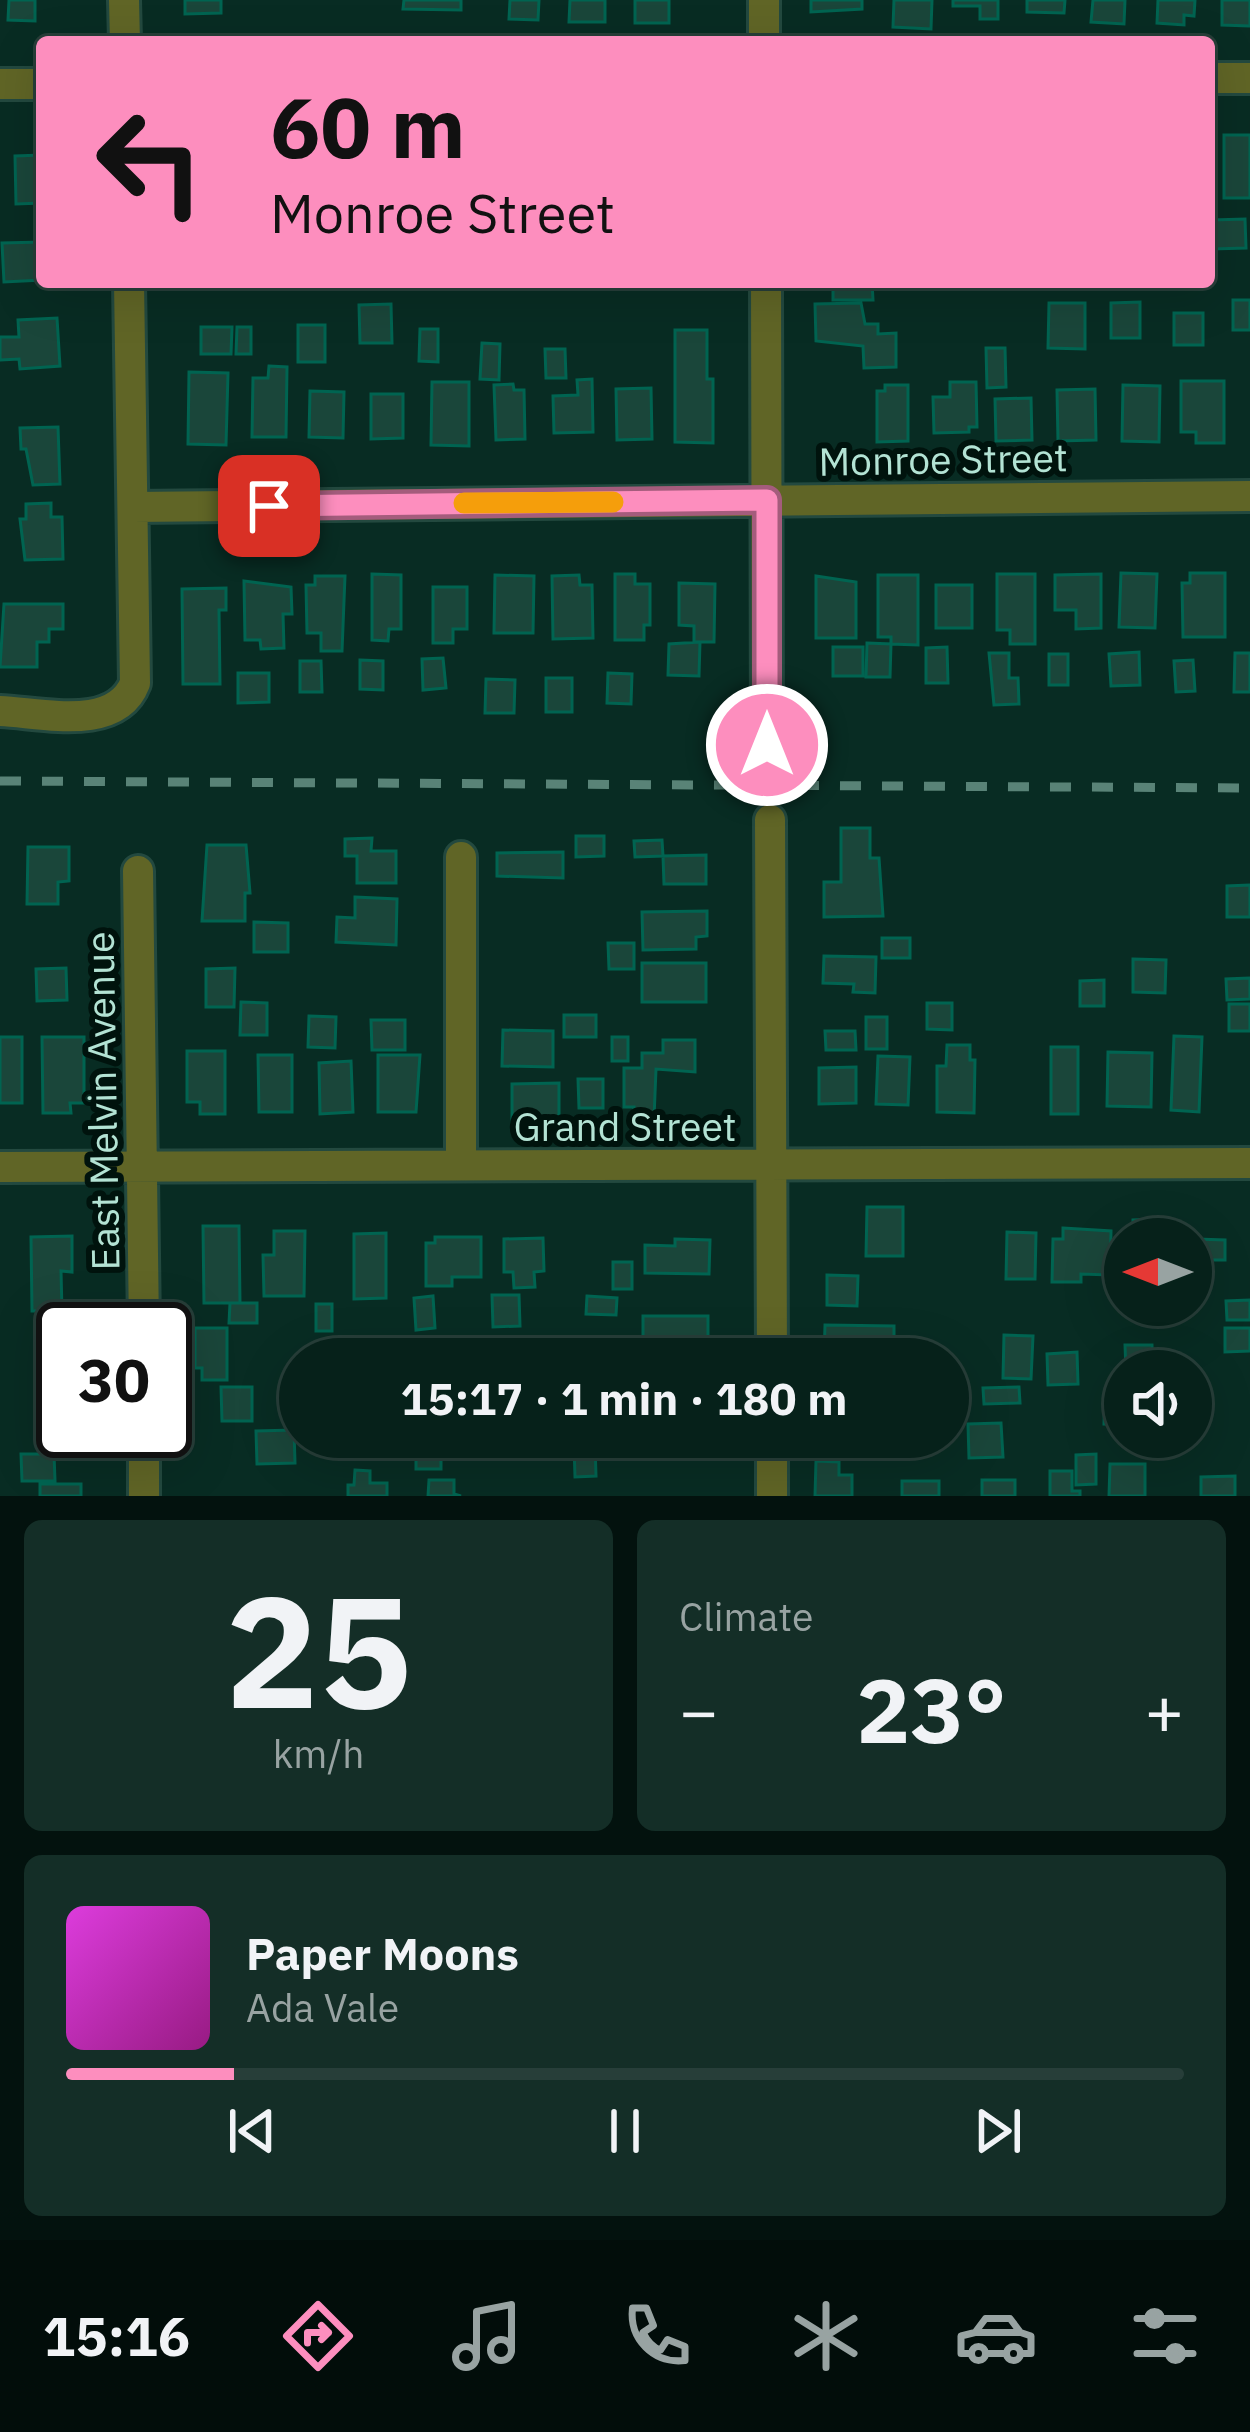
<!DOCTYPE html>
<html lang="en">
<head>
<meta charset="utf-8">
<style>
	:root { --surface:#06211a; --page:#142e27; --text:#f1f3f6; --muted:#98a3a2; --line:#273e39; --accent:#fd8ebe }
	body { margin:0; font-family:"IBM Plex Sans",sans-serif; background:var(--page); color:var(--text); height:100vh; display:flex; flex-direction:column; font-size:45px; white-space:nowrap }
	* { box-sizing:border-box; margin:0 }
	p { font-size:39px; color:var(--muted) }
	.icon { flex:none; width:66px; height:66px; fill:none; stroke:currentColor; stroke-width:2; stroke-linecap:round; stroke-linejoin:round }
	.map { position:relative; height:1496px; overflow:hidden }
	.details { display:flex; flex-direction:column; gap:24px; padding:24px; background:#03120e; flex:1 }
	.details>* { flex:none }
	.top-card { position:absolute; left:36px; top:36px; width:1179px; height:252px; border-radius:12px; box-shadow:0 12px 48px #0002,0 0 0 3px var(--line); background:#fd8ebe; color:#111; overflow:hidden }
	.needle { width:78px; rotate:270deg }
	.buttons { position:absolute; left:1104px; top:1218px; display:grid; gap:24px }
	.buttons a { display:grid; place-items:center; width:108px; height:108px; border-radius:50%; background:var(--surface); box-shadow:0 12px 48px #0002,0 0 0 3px var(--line); font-size:60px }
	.speed { position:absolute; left:36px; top:1302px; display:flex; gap:24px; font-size:60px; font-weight:700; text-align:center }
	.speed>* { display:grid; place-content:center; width:156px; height:156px; border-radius:50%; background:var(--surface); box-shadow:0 12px 48px #0002,0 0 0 3px var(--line); line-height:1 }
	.speed .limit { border:6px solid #111; border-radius:18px; background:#fff; color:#111 }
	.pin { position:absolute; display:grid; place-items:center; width:102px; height:102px; color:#fff; margin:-51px; border-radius:24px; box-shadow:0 6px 18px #0006 }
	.me { position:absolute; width:132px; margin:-66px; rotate:0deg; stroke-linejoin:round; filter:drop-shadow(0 0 9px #0008) }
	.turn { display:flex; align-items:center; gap:42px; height:252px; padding:0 36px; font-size:54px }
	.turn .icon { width:156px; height:156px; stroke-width:2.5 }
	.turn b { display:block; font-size:84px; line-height:102px }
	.big { font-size:90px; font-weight:700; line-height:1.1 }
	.details .widget { flex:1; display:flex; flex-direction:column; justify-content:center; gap:18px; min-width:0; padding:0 42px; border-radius:18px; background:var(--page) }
	.details .dial { align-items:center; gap:0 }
	.dial b { font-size:156px; line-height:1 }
	.song { display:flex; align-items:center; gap:36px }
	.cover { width:144px; height:144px; border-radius:18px; background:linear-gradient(135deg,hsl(300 70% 55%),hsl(310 70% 35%)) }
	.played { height:12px; border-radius:6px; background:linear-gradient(90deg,var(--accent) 15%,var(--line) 15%) }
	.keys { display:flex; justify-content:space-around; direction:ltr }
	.heat { display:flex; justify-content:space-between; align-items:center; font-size:66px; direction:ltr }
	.details .tiles { flex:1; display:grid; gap:24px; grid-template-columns:1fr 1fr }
	.widget:last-child { grid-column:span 2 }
	.trip { position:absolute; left:279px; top:1338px; width:690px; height:120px; border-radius:60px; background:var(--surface); box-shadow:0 12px 48px #0002,0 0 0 3px var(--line); font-weight:700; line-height:120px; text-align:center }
	.tab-bar { display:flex; height:192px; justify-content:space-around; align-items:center; background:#020d0a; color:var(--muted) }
	.tab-bar .icon { width:84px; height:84px }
	.tab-bar .on { color:var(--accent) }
	.tab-bar b { font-size:54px; color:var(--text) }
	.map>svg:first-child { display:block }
	.building { fill:#1a463a; stroke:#006451; stroke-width:3 }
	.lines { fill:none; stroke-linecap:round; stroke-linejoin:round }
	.minor-casing { stroke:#23493f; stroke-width:36 }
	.minor { stroke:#606526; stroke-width:30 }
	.rail { stroke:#598377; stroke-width:9; stroke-dasharray:21 21; stroke-linecap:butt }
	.route-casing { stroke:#a45c7c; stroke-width:30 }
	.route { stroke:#fd8ebe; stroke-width:21 }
	.slow { stroke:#f59e0b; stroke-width:21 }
	.labels { text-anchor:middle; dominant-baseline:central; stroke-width:12; stroke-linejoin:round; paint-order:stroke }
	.street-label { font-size:39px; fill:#b3e3d4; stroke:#00130d }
</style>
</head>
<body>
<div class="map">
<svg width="1250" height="1496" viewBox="0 0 1250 1496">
	<rect width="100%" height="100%" fill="#082c23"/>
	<path class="building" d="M9,0H35V21L8,20Z
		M185,0H221V13L185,14Z
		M404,0H461V10L403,9Z
		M510,0H539L538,20L509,19Z
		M570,0H605V22H569Z
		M635,0H669V23H635Z
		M811,0H862V9L811,12Z
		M894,0H932L931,29L893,27Z
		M953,0H998V19H980V6H953Z
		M1027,0H1065L1064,13L1027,12Z
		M1093,0H1125L1124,24L1091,22Z
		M1158,0H1195L1194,16L1184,15V25L1157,23Z
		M1222,0H1250V26L1222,25Z
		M1224,135H1250V198H1224Z
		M42,155V203L16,204L15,156Z
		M1245,219L1246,248L1212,249V220Z
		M42,242V280L4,282L2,243Z
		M833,282H872L873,300H833Z
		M1233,300H1250V330H1233Z
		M1140,302V338H1111V303Z
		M861,303L865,324H878V334L896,333V367L864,368L863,346L816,341L815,304Z
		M1049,303H1085V349L1048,348Z
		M391,304L392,343H360L359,305Z
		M1174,313H1203V345H1174Z
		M57,318L60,366L20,369L19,359L0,360V337H19L18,320Z
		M298,325H325V362H298Z
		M201,327H232L231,354H201Z
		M237,327H251V354H236Z
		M420,329H438V362L419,361Z
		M675,330H707V379H713V443L675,442Z
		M482,343L500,344L499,380L480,379Z
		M986,348H1005L1006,387L987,388Z
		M545,349H565L566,378H546Z
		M269,366L287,367L286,437H252L253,378H268Z
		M189,372L228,373L226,445L188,444Z
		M592,379L593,432L554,433L553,396L578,395L577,380Z
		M1181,381H1224V443H1196V432H1181Z
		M432,382H469V446L431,445Z
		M950,382H976L977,427H969V432L934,433L933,397H950Z
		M513,384L514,390H524L525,439L496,440L494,385Z
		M885,385H908V441L877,442V391H885Z
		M1123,385L1160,386L1159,442L1122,441Z
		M651,388L652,439L617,440L616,389Z
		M1095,389L1096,440L1058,441L1057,390Z
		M310,391L344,392L343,438L309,437Z
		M371,394H403V438L371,439Z
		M1031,398L1032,440L996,441L995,399Z
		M58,427L60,484L33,485L26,449H21L20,428Z
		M51,503V517H62L63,559L25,560L20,519H26V504Z
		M1121,573L1157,574L1155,628L1119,627Z
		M1190,573H1225V637H1183L1182,583H1190Z
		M372,574L401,575V629H389L388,641L372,640Z
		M615,574H635V584H650V625H644V640H615Z
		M997,574H1035V644H1010V630H997Z
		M1101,574V628L1076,629V610H1055V575Z
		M495,575L534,576L533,633H494Z
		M579,575L580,585H592L593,638L553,639L552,576Z
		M878,575H918V645L891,644V637H878Z
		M315,576H345L342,651H321V633H307L306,585H315Z
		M816,576L856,582V638H816Z
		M244,581L291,587L292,614H283L284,648L261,649L260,640H245Z
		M679,583L715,584L714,642H694V626L679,625Z
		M936,585H972V628H936Z
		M433,587H467V629H453V643H433Z
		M226,588V610H219L220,684H183L182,589Z
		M4,604H63V629H49V642H37V667H0Z
		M700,642L699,676L668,675L669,644Z
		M867,643L891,644L890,677H866Z
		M833,647H863V676H833Z
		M947,647L948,683H926V648Z
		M1139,652L1140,685L1111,686L1109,654Z
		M989,653H1009V678H1018L1019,704L994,705Z
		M1235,653H1250V692H1234Z
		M1049,654H1068V685H1049Z
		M443,658L446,688L423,690L422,659Z
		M360,660L383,661V690L360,689Z
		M1193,660L1195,691L1176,692L1174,661Z
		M300,661H321L322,692H300Z
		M238,673H269V702L238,703Z
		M608,673L632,674L631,704L607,703Z
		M546,678H572V712H546Z
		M486,679L515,680L514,713H485Z
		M841,828H870V858H879L883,916L824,917V882H841Z
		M576,836H604V856L576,857Z
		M372,838L371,851H396V883H357V856H345V839Z
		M662,840L663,856L635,857L634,841Z
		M207,845H246L250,893H245V921H202Z
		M28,847H69V881L58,882V904H27Z
		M563,852V878L497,876V853Z
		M706,855V884H664L663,856Z
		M1250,885V917H1227V886Z
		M355,897L397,899L396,945L336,942L337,917L355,918Z
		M707,911V936L696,937V949L643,950L642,912Z
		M254,922L288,923V952H254Z
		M882,938H910V958H882Z
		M608,943H634V969H609Z
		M824,956L876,957L875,993L853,992L854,984L823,983Z
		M1133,959L1166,960L1165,993L1133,992Z
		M642,963H706V1002H642Z
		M66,968L67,1000L37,1001L36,969Z
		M235,968L234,1007H206V969Z
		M1250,978V999L1227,1000L1226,979Z
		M1104,980V1006H1080V981Z
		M241,1002L267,1003V1035H240Z
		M927,1003H952V1030L927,1029Z
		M1229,1004H1250V1031H1229Z
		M564,1015H596V1037H564Z
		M309,1016L336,1017L335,1048L308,1047Z
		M866,1017H887V1049H866Z
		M371,1020H405V1050H372Z
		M503,1030L553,1031V1067L502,1066Z
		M825,1031H855L856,1050H826Z
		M1174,1036L1202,1037L1199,1112L1171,1110Z
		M0,1037H22V1103H0Z
		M42,1037H84V1103H70L71,1113H43Z
		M612,1037H628V1061H612Z
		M663,1040H695V1072L656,1069L654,1118H634V1107H624V1068H642V1053H663Z
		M947,1045H970V1060H975L974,1113L937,1112V1066H946Z
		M1051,1047H1078V1114H1051Z
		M187,1051H225V1114H200V1102H187Z
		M1108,1052L1152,1053L1151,1107L1107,1106Z
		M258,1055H292V1112H259Z
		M378,1055H420L416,1112H378Z
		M878,1056L910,1057L908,1105L876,1104Z
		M351,1061L353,1112L320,1114L319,1063Z
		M856,1067V1103L819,1104V1068Z
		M578,1079H603V1108H579Z
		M559,1083V1123H512V1084Z
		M867,1207H903V1256H866Z
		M1160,1219V1226H1178V1239H1133V1220Z
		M203,1226H239L240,1303H204Z
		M1063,1228L1111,1231L1110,1275L1081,1274V1282H1052L1053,1239H1063Z
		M274,1231H305L304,1296H264L263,1255H274Z
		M1007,1232L1036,1233L1035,1279H1006Z
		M386,1233V1298L354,1299V1234Z
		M72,1236V1272L61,1271L62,1311H32L31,1237Z
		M435,1237H481V1277H452V1286H426V1243H435Z
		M543,1238L544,1271L534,1272L535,1287L514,1288L513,1272H504V1239Z
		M675,1239L710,1240L709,1274L645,1273V1245L675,1246Z
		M1196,1239L1225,1240V1260H1196Z
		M613,1262H632V1289H613Z
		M827,1275L858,1276L857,1306L827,1305Z
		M492,1295H519L520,1326L493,1327Z
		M433,1296L435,1328L416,1330L414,1298Z
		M587,1296L617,1298L616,1315L586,1314Z
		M1250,1300V1320H1227L1226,1301Z
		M230,1303H257V1323H229Z
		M316,1304H332V1331H316Z
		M643,1316H708V1348H663L664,1342H643Z
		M825,1325L894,1326V1342H884V1359H824Z
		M195,1328H227V1380H202V1368H195Z
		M1225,1328H1250V1351L1225,1352Z
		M1004,1335L1033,1336L1031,1379L1003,1378Z
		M1125,1345H1152L1153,1371H1126Z
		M1077,1352L1078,1384L1048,1385L1047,1354Z
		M221,1387H252V1421H222Z
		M1019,1387L1020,1403L984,1404L983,1388Z
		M1105,1391H1125V1425L1104,1424Z
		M1001,1423L1003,1457L969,1458L968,1424Z
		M294,1430L295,1463L257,1464L256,1431Z
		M416,1437H441V1469H416Z
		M549,1437H570L569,1458L549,1457Z
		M574,1445H595L596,1476L575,1477Z
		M21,1454H54L55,1481H22Z
		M1096,1454V1484L1076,1485V1455Z
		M816,1461L839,1462V1475H852V1496H815Z
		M1110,1464H1145V1496H1109Z
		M355,1470L370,1471V1483H387V1496H348V1485H354Z
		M1050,1471H1072V1491H1080V1496H1050Z
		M1235,1476V1496H1201V1477Z
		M429,1480H454V1494L461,1496H428Z
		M982,1480H1015V1496H982Z
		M902,1481H939V1496H902Z
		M40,1484H81V1496H40Z"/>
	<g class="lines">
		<g class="minor-casing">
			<path id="minor" d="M124,0L125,42
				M764,0V42
				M1209,78H1250
				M0,84H42
				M766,282L767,745
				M133,507L1250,496
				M0,711C43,713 116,732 135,683L129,282
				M770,820L772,1359
				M461,857V1165
				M138,871L144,1329
				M0,1167L1250,1163
				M772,1437V1496
				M144,1496V1431"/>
		</g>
		<use href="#minor" class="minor"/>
		<path class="rail" d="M0,781L1250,788"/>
	</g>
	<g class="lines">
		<g class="route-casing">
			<path id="route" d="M269,506L767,500V745"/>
		</g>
		<use href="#route" class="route"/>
		<path class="slow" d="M464,503L613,502"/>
	</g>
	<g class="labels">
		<g class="street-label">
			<text transform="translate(943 459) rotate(-1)">Monroe Street</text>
			<text transform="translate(102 1101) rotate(-91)">East Melvin Avenue</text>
			<text x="625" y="1126">Grand Street</text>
		</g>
	</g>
</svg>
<div class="buttons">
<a><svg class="needle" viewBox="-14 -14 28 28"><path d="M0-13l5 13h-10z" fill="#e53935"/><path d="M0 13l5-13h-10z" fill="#98a3a2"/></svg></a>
<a><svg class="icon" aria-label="sound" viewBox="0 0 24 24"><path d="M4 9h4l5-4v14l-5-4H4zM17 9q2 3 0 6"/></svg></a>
</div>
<div class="speed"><div class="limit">30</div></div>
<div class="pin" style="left:269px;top:506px;background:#d93025"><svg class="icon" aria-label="arrive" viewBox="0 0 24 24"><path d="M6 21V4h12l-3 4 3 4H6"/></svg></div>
<svg class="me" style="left:767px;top:745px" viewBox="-20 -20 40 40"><circle r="17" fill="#fd8ebe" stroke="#fff" stroke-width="3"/><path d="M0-11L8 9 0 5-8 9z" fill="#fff"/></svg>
<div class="trip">15:17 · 1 min · 180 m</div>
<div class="top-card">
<div class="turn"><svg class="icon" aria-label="left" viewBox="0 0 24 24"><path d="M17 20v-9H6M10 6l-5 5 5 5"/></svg><div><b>60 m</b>Monroe Street</div></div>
</div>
</div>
<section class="details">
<div class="tiles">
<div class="widget dial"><b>25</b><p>km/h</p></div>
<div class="widget"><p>Climate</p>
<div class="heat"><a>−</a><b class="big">23°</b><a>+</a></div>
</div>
<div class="widget">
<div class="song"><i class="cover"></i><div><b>Paper Moons</b><p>Ada Vale</p></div></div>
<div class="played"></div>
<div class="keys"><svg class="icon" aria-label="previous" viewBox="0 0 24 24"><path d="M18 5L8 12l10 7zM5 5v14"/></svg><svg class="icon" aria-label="pause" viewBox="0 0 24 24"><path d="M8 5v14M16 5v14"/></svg><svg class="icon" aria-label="next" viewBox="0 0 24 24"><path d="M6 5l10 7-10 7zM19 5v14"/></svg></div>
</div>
</div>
</section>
<nav class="tab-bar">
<b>15:16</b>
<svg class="icon on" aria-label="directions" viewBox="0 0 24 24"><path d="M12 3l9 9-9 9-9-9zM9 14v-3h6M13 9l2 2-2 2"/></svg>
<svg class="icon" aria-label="music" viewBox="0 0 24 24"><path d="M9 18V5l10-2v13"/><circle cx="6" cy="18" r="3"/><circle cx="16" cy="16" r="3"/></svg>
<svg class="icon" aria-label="phone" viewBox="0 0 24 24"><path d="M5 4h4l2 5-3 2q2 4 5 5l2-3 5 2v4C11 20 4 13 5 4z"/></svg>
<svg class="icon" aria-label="climate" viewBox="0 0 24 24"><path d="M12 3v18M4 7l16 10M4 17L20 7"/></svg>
<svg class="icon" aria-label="car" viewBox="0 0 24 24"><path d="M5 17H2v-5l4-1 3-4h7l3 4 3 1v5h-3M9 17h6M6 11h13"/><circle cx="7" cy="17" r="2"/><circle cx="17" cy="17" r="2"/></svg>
<svg class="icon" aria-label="filters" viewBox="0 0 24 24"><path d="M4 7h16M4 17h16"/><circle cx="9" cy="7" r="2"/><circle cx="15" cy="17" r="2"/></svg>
</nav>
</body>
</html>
